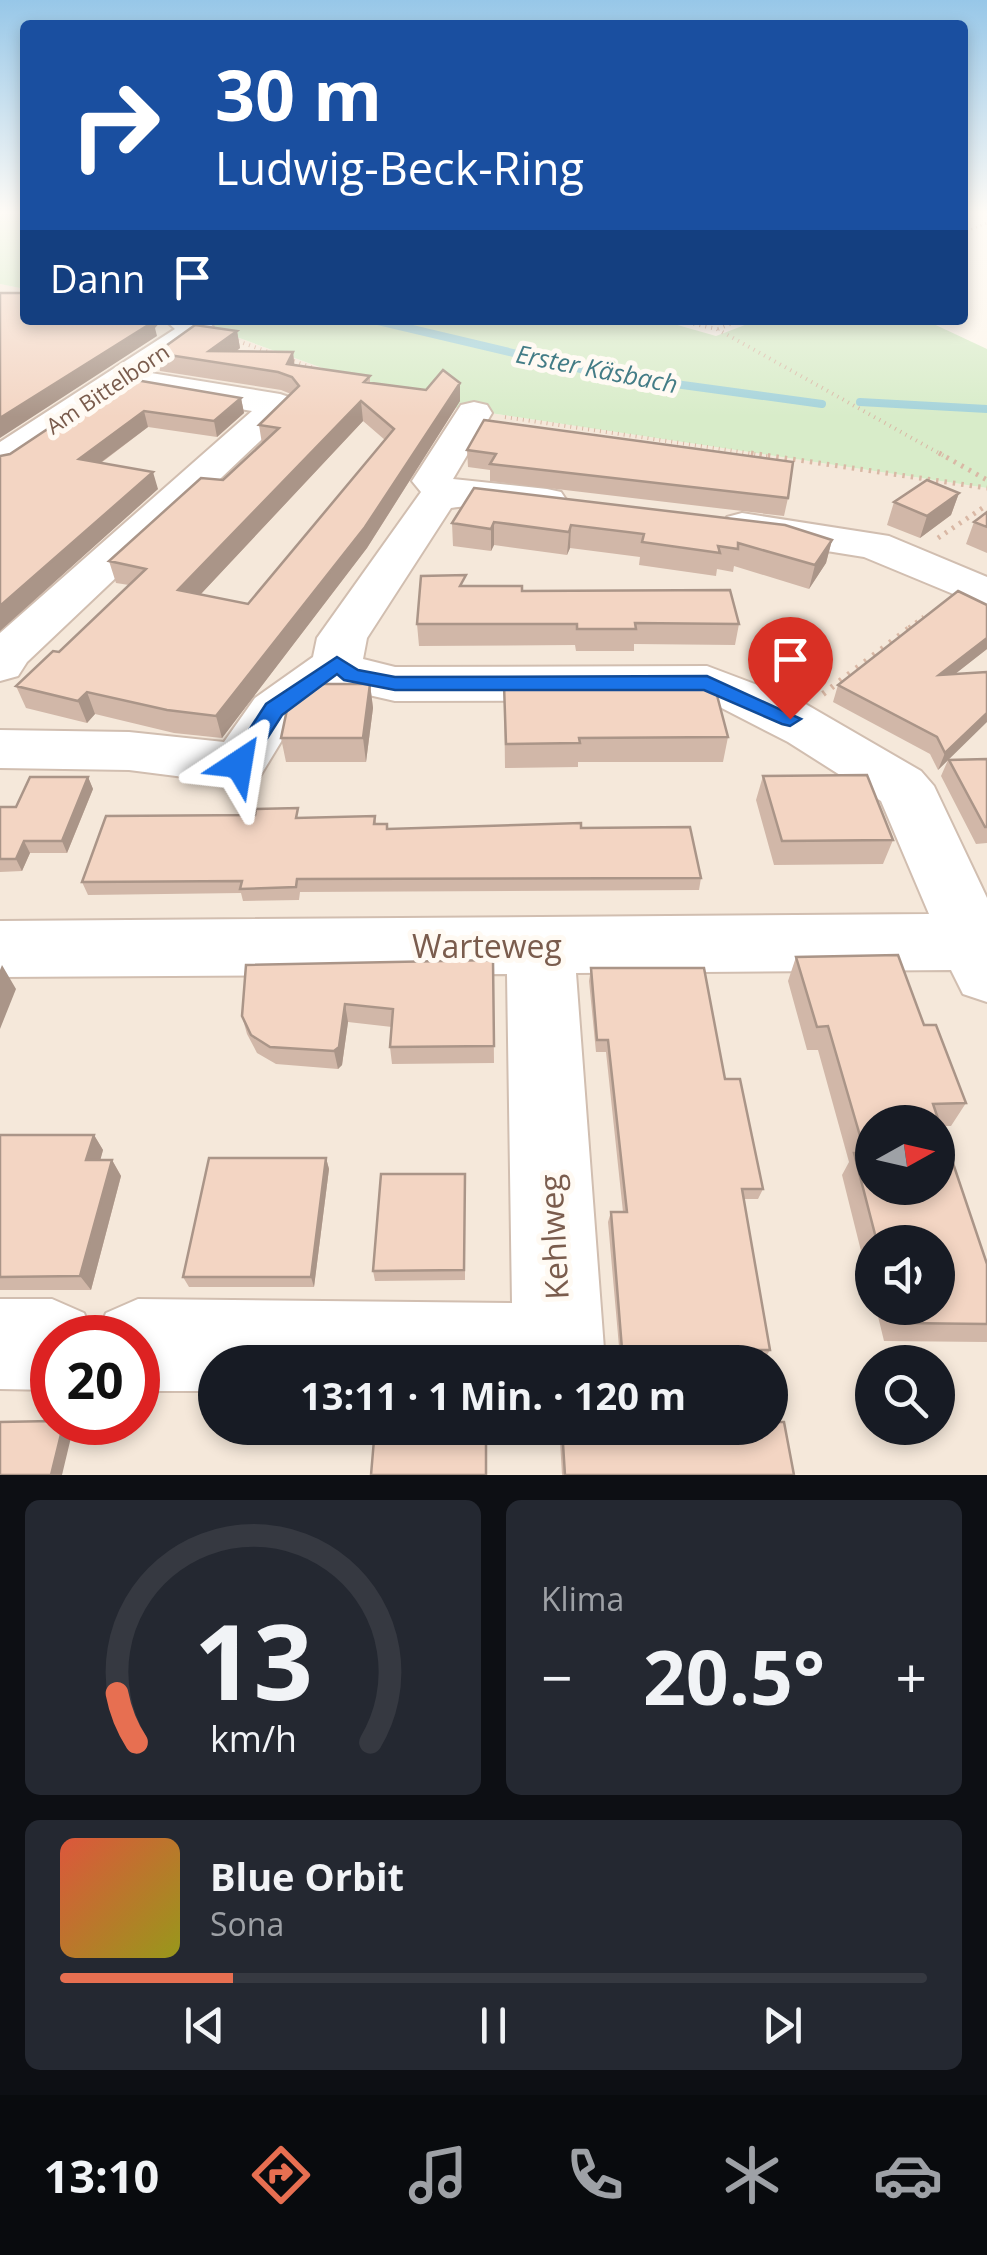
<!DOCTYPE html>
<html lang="de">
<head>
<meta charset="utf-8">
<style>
	:root { --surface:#171b24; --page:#242831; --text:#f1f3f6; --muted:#9ea1a6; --line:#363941; --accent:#e76f51 }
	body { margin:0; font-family:"Open Sans",sans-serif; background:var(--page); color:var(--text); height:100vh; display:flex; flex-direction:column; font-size:38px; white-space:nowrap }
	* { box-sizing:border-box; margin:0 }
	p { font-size:32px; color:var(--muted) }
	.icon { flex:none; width:55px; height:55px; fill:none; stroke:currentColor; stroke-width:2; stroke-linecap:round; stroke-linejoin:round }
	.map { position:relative; height:1475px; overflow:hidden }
	.drawer { display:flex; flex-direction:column; gap:25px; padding:25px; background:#0d0f14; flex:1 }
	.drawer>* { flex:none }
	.hud { position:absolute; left:20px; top:20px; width:948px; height:305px; border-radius:10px; box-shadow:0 5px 15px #0003; background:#1a4fa0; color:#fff; overflow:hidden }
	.needle { width:65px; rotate:82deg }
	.tools { position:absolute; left:855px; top:1105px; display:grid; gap:20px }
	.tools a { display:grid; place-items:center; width:100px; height:100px; border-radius:50%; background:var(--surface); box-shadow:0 5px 15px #0003; font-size:50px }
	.speed { position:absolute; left:30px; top:1315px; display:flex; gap:20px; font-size:50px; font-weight:700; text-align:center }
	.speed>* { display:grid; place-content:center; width:130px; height:130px; border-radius:50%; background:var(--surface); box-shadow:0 5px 15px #0003; line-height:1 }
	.speed .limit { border:15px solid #d22; background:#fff; color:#111 }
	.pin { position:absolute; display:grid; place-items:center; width:85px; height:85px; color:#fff; margin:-102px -42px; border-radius:50% 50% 50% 0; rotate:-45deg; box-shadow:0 0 10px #0007 }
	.pin .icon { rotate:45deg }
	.me { position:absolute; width:110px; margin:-55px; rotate:33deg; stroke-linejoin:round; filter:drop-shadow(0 0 8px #0008) }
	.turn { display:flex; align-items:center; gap:35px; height:210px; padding:0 30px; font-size:45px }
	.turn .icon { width:130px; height:130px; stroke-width:2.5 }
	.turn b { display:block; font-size:70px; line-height:85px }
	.then { display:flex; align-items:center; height:95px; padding:0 30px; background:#0003; gap:20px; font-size:38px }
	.big { font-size:75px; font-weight:700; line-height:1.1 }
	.drawer .tile { flex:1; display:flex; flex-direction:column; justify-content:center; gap:15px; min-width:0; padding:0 35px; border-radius:15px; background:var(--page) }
	.drawer .dial { align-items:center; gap:0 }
	.dial svg { height:260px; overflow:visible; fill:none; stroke:var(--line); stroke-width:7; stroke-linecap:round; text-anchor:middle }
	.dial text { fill:var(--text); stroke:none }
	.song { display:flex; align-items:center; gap:30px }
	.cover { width:120px; height:120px; border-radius:15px; background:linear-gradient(135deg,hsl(10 70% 55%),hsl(60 70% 35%)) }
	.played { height:10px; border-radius:5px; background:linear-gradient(90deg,var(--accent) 20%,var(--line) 20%) }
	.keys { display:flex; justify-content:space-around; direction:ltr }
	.heat { display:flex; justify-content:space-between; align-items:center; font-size:55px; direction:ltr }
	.drawer .tiles { flex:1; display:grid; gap:25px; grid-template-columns:1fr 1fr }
	.tile:last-child { grid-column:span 2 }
	.trip { position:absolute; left:198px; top:1345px; width:590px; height:100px; border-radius:50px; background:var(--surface); box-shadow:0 5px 15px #0003; font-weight:700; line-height:100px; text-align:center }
	.tab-bar { display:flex; height:160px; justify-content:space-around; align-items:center; background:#090b0e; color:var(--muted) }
	.tab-bar .icon { width:70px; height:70px }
	.tab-bar .current { color:var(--accent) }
	.tab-bar b { font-size:45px; color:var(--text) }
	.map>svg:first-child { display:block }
	.residential { fill:#f5e8da; fill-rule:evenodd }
	.green { fill:#d8ecc9 }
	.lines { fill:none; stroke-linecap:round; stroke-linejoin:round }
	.stream { stroke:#a5d3da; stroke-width:8 }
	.minor-casing { stroke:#d1beb0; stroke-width:4 }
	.path-far3 { stroke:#d9b8a5; stroke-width:2.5; stroke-dasharray:1 4; stroke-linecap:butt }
	.path-far2 { stroke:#d9b8a5; stroke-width:4; stroke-dasharray:1 5; stroke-linecap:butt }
	.path-far1 { stroke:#d9b8a5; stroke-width:5; stroke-dasharray:2.5 6; stroke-linecap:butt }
	.path { stroke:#d9b8a5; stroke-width:6; stroke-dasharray:2.5 8; stroke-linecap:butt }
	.minor { fill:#fff; fill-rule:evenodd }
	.wall { fill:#d1b7a8; fill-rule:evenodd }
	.shaded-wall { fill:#aa9588 }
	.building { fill:#f3d5c3; stroke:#aa9588; stroke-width:2.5; fill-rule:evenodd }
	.route { fill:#1a73e8; stroke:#114b97; stroke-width:2.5 }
	.labels { text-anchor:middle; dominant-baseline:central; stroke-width:10; stroke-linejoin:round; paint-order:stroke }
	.far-street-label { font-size:22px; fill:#7a5c4d; stroke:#fffaf3 }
	.far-water-label { font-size:25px; font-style:italic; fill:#437c86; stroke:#fffaf3 }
	.near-street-label { font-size:32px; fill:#7a5c4d; stroke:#fffaf3 }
</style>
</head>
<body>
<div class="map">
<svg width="987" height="1475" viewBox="0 0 987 1475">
	<rect width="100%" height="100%" fill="#fdf6ec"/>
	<path class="residential" d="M0,284L25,289V320H189L417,402L987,488V1475H0ZM872,1122H938V1188H872ZM872,1242H938V1308H872ZM52,1338H138V1422H52ZM215,1362H770V1428H215ZM872,1362H938V1428H872Z"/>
	<path class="green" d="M0,211H25V289L0,284Z
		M189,320H660L716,336L758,320H925L987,349V488L417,402Z"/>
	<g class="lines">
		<path class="stream" d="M374,320L602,374L822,404
			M860,402L987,409"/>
		<g class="minor-casing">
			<path id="minor" d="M165,320H208L213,327L151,373L280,394L292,398L298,405L27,662L18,676L0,681V633L252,411L127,390L14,467L0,471V442L175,329Z
				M474,402L487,405L492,413L453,479L547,489L561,492L567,501L561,510C525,519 488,501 451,508L367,638L363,659L395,667L707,666L802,702L921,771L934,786L987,898V1002L963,994L951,970L576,973L604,1349L598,1362H215V1391H138V1338H96L106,1313L138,1299L512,1303L507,974L0,977V921L929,914L881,801L788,742L714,704L702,700L395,701L338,688L293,722L259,778L239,784L129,770L0,768V730L129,732L224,742L255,698L313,657L317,638L421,492L412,481L461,405Z
				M742,513L889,536L987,577V608L864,557L727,535L721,526L727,517Z
				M0,1299H52L84,1313L94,1338H52V1390L0,1389Z"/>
		</g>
		<path class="path-far3" d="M962,233L987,223"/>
		<path class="path-far2" d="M676,320L717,329L944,456
			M718,329L740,320
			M232,339L277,355
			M288,359L319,370
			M505,417L768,456"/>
		<path class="path-far1" d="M751,453L987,488
			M939,453L987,480
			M938,538L987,505
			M909,628L924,617"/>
		<path class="path" d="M823,694L912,626"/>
		<use href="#minor" class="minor"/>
	</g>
	<path class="wall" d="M237,331L240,348L236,352H293L294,365L370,376V383L460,401L367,548L222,738L174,733L95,714L87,723L26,708L16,686L59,652L129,585L116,583L109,561L223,480L262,444L259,425L291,394L281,390L160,371L156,353ZM363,421L385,440L248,604L200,595Z
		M124,378L241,398L244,413L217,437L148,427L101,463L158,489L0,631V456L10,454Z
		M467,450L788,498L784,516L490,481V470L468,467Z
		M474,488L832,540L826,563L809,589L734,566L733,572L717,569L716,576L639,565L640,557L570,548L567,555L494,545L491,551L453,546L452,523Z
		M959,493L951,515L920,538L887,525L894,502Z
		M987,512V553L966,544L974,522Z
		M467,586L522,591L739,624L735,645L634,644V651H576L575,645L419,646L417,624Z
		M987,605V649L955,674L949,760L987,759V843L976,844L941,776L948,760L938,770L930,754L833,702L838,685Z
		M370,684L373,708L366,762H286L281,738Z
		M504,685L728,737L723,762H578V767L505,768Z
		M763,776L893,840L883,864L774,865L756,800Z
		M88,777L93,789L67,853H30L22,871L0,872V807H16Z
		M255,815L300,818L375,816L376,824L388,829L581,828L701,878L699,890L300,892L299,900L243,901L241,893L88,895L82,882Z
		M796,957L924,1025L966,1103L951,1126H940L987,1264V1342L884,1341L876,1308H938V1242H872V1295L842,1175L849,1162L818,1050H807L788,981Z
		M493,960L494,1063L392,1064L390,1047L392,1027L348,1022L342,1065L338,1069L276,1064L257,1053L247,1034L242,1016Z
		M591,968L725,1079L763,1189L758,1199H744L770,1350L765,1358H620L608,1222L611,1212H623L606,1052H596L589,981Z
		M0,1135H94L103,1150L100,1160H112L121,1176L91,1290H0Z
		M326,1158L329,1169L314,1287H189L183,1277Z
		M465,1174V1280L375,1281L373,1271Z
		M562,1428L794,1475H562L560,1441Z"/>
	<path class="shaded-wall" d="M145,320H162L155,328L157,336L0,438V418Z
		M237,331L240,348L221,363L209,351Z
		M293,352L295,370L287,364Z
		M460,383V401L367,548L222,738L216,716Z
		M241,398L244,413L217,437L214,421Z
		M361,401L363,421L184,612L178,590Z
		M144,411L148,427L84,475L79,459Z
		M153,472L158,489L0,631V606Z
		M959,493L951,515L920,538L927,516Z
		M494,522V545L491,551V529Z
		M571,525L570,548L567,555L569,532Z
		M832,540L826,563L809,589L815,565Z
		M987,638V649L932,692L939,675Z
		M370,684L373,708L366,762L363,738Z
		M87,692L95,714L87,723L78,701Z
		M987,713V722L938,770L945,753Z
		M88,777L93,789L67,853L62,841Z
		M24,841L30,853L22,871L16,859Z
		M2,965L16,989L0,1029V970Z
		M345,1004L348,1022L342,1065L338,1069L334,1051Z
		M94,1135L103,1150L96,1176L86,1160Z
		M326,1158L329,1169L314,1287L311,1277Z
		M112,1160L121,1176L91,1290L80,1276Z
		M64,1422L73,1429L62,1475H51Z"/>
	<path class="building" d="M0,293H25V320H145L153,322L0,418Z
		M195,325L237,331L209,351L293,352L287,364L370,376L364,382L426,390L443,370L460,383L365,527L216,716L167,710L87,692L78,701L16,686L53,651L59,652L146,569L109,561L201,478L223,480L279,428L259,425L299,386L292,377L278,372L156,353ZM361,401L394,429L248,604L178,590Z
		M124,378L241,398L214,421L144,411L79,459L153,472L0,606V456L10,454Z
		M484,420L793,462L788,498L490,464L496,454L467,450Z
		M927,480L959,493L927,516L894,502Z
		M474,488L785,525L832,540L815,565L738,543V549L718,546L720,553L642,542L644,534L571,525L569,532L494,522L491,529L452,523Z
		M987,512V527L974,522Z
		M466,575L460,586H522V591L730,590L739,624L635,623L636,629H577V624H417L421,576Z
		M958,591L987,605V638L939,675L987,672V713L945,753L937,737L838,685Z
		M314,684H370L363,738H281L288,705Z
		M714,684L728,737L579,738L580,743L506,744L504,685Z
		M987,759V827H985L949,760Z
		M867,775L893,840L782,841L763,776Z
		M30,777H88L62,841H24L16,859H0V807H16Z
		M298,808L296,818L375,816L374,824H387V829L581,823V828L690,827L701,878L297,879L296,887L240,889L242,881L82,882L106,816L255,815L256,809Z
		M898,955L924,1025H936L966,1103L933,1104L987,1264V1324L899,1323L895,1308H938V1242H877L854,1153H865L828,1026L817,1027L796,957ZM872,1122H938V1188H872Z
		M493,960L494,1046L390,1047L393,1009L345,1004L339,1047L334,1051L270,1047L251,1035L242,1016L246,965Z
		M591,968H704L725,1079H740L763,1189H742L770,1350L622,1349L611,1212H627L608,1040H597Z
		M0,1135H94L86,1160H112L80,1276L0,1277Z
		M209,1158H326L311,1277H183Z
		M381,1174H465L464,1270L373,1271Z
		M52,1421L64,1422L51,1475H0V1422Z
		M770,1422H784L794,1475H565L562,1428H770Z
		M375,1428H486V1475H371Z"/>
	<linearGradient id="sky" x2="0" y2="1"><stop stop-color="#97c7e8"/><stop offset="0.51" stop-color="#fefbf6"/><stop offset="1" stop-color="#fefbf6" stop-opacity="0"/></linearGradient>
	<rect width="987" height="417" fill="url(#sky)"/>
	<path class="route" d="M337,657L358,670L395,677L707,676L801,719L790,726L782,724L704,690H395L344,680L337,674L282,715L247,770H231L227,764L266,704Z"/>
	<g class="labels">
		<g class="far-street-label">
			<text transform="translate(107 388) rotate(-34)">Am Bittelborn</text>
		</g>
		<g class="far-water-label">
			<text transform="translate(597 368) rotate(11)">Erster Käsbach</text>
		</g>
		<g class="near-street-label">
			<text x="487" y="945">Warteweg</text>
			<text transform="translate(553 1237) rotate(-93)">Kehlweg</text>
		</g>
	</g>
</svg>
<div class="tools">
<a><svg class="needle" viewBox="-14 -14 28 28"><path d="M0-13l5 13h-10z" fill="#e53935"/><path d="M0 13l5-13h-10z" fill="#9ea1a6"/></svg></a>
<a><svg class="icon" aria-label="sound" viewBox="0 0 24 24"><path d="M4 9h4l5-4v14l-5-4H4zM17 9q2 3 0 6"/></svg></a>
<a><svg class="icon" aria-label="search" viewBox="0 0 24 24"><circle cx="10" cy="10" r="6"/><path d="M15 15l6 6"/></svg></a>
</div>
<div class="speed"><div class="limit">20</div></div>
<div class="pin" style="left:790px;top:719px;background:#d93025"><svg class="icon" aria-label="arrive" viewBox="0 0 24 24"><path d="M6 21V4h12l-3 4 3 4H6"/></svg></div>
<svg class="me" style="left:239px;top:764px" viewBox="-20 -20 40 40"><path d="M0-17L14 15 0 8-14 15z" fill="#1a73e8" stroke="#fff" stroke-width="4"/></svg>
<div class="trip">13:11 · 1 Min. · 120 m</div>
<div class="hud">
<div class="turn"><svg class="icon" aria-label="right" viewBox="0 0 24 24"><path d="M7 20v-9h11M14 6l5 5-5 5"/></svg><div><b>30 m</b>Ludwig-Beck-Ring</div></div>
<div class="then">Dann<svg class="icon" aria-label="arrive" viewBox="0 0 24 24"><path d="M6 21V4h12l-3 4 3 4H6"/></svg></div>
</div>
</div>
<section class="drawer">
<div class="tiles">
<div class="tile dial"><svg viewBox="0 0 100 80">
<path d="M14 69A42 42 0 1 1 86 69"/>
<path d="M14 69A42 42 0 0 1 8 54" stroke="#e76f51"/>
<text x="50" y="56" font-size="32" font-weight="700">13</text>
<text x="50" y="72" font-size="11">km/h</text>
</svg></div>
<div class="tile"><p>Klima</p>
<div class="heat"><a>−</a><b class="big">20.5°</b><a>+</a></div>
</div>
<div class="tile">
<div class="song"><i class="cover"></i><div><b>Blue Orbit</b><p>Sona</p></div></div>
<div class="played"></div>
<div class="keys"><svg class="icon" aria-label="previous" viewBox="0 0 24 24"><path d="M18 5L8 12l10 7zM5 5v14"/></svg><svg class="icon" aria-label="pause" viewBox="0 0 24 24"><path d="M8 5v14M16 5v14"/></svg><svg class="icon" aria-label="next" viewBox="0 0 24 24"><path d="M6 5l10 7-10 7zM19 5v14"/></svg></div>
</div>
</div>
</section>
<nav class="tab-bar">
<b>13:10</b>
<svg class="icon current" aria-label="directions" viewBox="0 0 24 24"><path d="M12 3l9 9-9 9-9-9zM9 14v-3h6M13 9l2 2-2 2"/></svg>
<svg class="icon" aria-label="music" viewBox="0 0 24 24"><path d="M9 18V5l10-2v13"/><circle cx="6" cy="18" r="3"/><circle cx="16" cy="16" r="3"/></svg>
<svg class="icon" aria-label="phone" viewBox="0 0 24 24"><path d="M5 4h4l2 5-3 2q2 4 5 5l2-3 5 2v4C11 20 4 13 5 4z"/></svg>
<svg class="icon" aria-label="climate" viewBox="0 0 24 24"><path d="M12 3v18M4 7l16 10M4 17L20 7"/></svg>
<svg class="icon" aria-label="car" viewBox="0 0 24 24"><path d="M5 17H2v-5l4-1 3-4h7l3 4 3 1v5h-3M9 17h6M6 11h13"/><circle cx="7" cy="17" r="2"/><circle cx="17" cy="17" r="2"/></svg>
</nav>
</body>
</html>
